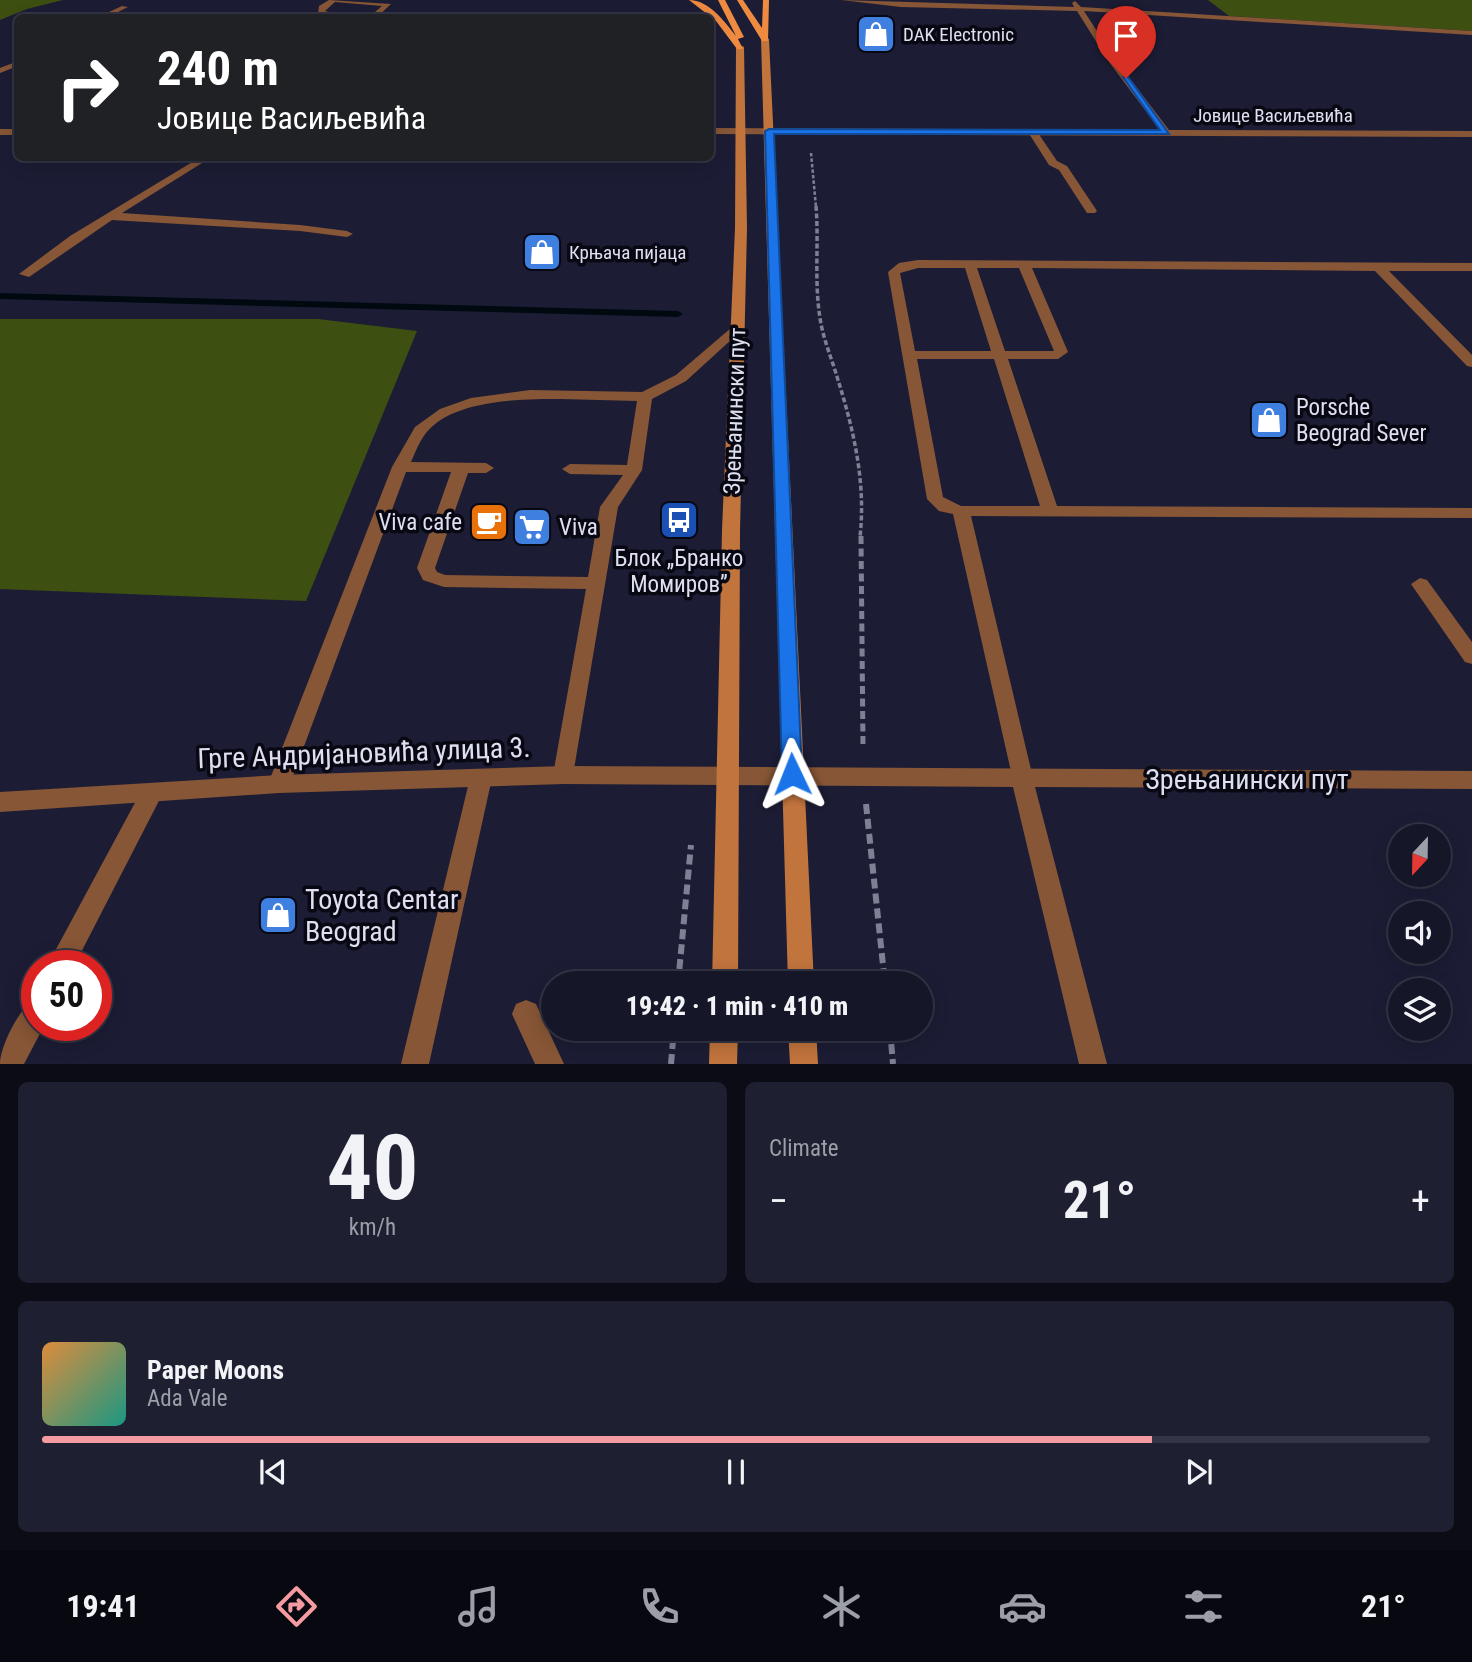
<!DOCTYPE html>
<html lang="en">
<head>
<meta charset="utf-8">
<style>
	:root { --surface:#151628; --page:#1e1f30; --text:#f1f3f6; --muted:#9d9fa8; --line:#343545; --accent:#f49aa0 }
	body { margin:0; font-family:"Roboto Condensed",sans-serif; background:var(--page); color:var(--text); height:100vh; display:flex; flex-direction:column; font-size:26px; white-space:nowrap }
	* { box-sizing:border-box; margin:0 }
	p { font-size:23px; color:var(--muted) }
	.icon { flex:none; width:38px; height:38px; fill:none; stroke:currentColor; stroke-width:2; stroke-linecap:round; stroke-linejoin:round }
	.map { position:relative; height:1064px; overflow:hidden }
	.details { display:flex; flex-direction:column; gap:18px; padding:18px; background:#0c0c16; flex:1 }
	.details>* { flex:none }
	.hud { position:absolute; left:14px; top:14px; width:700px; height:147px; border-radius:10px; box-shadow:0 4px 18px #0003,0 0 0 2px var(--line); background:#202124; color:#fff; overflow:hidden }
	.needle { width:46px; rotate:202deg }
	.controls { position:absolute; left:1388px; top:824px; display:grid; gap:14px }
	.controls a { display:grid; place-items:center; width:63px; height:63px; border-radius:50%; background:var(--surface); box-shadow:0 4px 18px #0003,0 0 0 2px var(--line); font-size:35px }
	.speed { position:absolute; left:21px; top:950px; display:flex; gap:14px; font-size:35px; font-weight:700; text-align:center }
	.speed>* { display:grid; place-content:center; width:91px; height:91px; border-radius:50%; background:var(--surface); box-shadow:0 4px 18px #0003,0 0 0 2px var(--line); line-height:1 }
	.speed .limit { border:10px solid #d22; background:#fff; color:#111 }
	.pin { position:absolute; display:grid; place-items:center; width:60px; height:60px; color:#fff; margin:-72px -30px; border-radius:50% 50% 50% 0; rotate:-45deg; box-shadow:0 0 7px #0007 }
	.pin .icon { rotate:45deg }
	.me { position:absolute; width:77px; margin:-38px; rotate:358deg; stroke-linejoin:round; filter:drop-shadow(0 0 5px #0008) }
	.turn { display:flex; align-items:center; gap:24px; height:147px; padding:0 28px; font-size:32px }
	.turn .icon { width:91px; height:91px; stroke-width:2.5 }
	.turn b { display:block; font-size:49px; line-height:60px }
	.big { font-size:52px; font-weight:800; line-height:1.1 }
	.details .widget { flex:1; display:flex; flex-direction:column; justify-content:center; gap:10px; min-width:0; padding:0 24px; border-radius:10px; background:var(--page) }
	.details .dial { align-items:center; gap:0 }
	.dial b { font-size:91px; line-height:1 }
	.song { display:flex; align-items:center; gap:21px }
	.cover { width:84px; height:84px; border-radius:10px; background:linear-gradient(135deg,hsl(30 70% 55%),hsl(170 70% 35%)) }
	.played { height:7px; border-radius:4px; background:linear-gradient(90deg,var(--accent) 80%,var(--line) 80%) }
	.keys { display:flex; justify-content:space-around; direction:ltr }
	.heat { display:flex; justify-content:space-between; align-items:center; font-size:38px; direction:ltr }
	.details .tiles { flex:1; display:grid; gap:18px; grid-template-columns:1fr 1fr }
	.widget:last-child { grid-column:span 2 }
	.trip { position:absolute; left:541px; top:971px; width:392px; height:70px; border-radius:35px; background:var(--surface); box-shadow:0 4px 18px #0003,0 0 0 2px var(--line); font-weight:800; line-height:70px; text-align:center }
	.tabs { display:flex; height:112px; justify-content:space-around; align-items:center; background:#080910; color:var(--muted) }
	.tabs .icon { width:49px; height:49px }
	.tabs .active { color:var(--accent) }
	.tabs b { font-size:32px; color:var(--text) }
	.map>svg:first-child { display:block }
	.green { fill:#3d4f11 }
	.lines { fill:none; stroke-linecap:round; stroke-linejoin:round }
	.stream { fill:#010910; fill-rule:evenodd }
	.path-far3 { stroke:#7f8095; stroke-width:2.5; stroke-dasharray:3.5 2; stroke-linecap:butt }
	.path-far2 { stroke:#7f8095; stroke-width:3.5; stroke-dasharray:5 2.5; stroke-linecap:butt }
	.path-far1 { stroke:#7f8095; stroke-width:5; stroke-dasharray:8 4.5; stroke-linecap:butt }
	.path { stroke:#7f8095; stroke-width:6; stroke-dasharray:10 5; stroke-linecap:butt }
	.service { fill:#875636; fill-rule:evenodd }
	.minor { fill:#875636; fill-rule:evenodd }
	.secondary { fill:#c2743d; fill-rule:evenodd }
	.primary { fill:#ef8a41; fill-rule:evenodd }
	.route { fill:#1a73e8; stroke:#114b97; stroke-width:2 }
	.labels { text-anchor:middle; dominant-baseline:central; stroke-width:7; stroke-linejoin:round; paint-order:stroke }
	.far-poi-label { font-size:19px; fill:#dee0f1; stroke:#080813; text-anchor:start }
	.far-street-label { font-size:19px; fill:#dee0f1; stroke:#080813 }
	.poi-label { font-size:23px; fill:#dee0f1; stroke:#080813; text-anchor:start }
	.street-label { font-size:23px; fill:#dee0f1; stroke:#080813 }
	.near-street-label { font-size:28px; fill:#dee0f1; stroke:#080813 }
	.near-poi-label { font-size:28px; fill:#dee0f1; stroke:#080813; text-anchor:start }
</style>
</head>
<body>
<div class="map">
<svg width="1472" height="1064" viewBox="0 0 1472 1064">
	<rect width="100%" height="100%" fill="#1c1d35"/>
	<path class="green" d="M0,0H63L27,9L0,20Z
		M1208,0H1472V31L1229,16Z
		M0,319H318L417,331L306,601L0,589Z"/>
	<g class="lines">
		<path class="stream" d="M0,293L678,311L683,314L678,317L0,299Z"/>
		<path class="path-far3" d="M811,153L816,207"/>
		<path class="path-far2" d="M816,206C819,243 814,281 820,318C823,339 832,359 838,380C854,431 866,483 860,537"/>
		<path class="path-far1" d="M861,536L863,747"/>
		<path class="path" d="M866,804L885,984
			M678,984L691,845
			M890,1029L893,1064
			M671,1064L674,1029"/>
		<path class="service" d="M329,0L391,4L376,18H368L382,6L335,2L325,11L353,18L318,14L319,6Z
			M1030,130H1036L1057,161L1067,166L1097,211L1095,213H1087L1059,170L1049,165L1028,132Z
			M199,158H210L122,213L300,225L347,231L353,234L347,237L300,231L112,220L29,277L19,274L70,236Z
			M918,260L1472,263V271H1389L1472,355V367L1467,366L1375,271L1032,268L1068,352L1058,359H1008L1057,506L1472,508V518L971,516L1033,778L1030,785L1022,787L1014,785L953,514L939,511L927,499L888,272L899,263ZM918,268H965L991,351H915L900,273ZM977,268H1019L1054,351H1005ZM917,359H994L1040,506H961L943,497Z
			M738,322L743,323V329L686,381L652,399L642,470L618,507L572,781L564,784L556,781L553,775L586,589L444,587L423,580L417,568L451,472H406L290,784L287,791L279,793L271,791L268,784L392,467L415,427L440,409L471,398L530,390L642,392L676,375ZM561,399L637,401L627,465L570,464L562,469L570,474L623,475L600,507L588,577L445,575L437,572L435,568L468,473H486L494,468L486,463L411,462C415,453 419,442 426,433C453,399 522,399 561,399Z
			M1420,578L1427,580L1472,642V664L1465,662L1411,584Z
			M481,769L489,771L492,778L429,1064H401L470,778L473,771Z
			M152,784L160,786L163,793L74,966H47L144,786Z
			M37,998V1026H44L24,1064H0C0,1046 21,1004 37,998Z
			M526,1000L536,1004L564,1064H535L512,1014L516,1004Z"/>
		<path class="minor" d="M841,0L1074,7L1072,3L1075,1L1081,7L1472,31V35L1084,11L1115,59L1169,130L1472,131V137L710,134V128L1160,130L1109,62L1077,11L901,7Z
			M122,6L128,7L106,18H96Z
			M18,61V66L0,73V68Z
			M0,129H18V135H0Z
			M564,766L1472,771V789L1035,787L1107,1064H1079L1013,787L564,784L279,793L0,812V792L279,775Z"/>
		<path class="secondary" d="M765,37L769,39L814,984H788L761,39Z
			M740,45L744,47L747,228L740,530L738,984H712L722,530L735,228L736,47Z
			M710,1029H738L737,1064H709Z
			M788,1029H816L818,1064H790Z"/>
		<path class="primary" d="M689,0C709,0 725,22 736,36L718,0H725L744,37L738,39L743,49H737L716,21Z
			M737,0H743L762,28L763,0H769L768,41H762Z"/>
	</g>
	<path class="route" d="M1123,77H1128L1169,134H774L802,774L799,780H785L782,774L765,131L769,129L1160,130Z"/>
	<defs>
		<g id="shop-square" transform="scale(2.0125)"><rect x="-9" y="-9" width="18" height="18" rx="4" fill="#3f7fe0" stroke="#080813"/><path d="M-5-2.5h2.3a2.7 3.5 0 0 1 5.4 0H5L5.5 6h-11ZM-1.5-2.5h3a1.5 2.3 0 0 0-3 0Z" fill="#fff"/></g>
		<g id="bus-square" transform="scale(2.0125)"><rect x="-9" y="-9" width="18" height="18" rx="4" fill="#1a4fb4" stroke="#080813"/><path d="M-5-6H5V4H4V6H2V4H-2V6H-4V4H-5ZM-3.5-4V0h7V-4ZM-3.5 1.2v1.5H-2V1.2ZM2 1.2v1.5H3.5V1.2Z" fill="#fff"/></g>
		<g id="cafe-square" transform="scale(2.0125)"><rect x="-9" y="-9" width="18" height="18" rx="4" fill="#e8710a" stroke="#080813"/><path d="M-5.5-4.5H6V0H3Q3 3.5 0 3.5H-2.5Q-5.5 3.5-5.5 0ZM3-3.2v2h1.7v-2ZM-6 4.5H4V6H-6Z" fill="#fff"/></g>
		<g id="supermarket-square" transform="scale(2.0125)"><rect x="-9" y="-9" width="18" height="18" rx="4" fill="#3f7fe0" stroke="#080813"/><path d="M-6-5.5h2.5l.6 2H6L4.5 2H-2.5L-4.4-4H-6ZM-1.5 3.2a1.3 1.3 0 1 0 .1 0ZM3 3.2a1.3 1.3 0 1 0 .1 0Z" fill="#fff"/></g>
	</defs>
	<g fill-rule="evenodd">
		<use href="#shop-square" x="876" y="34"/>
		<use href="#shop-square" x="542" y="252"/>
		<use href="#shop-square" x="1269" y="420"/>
		<use href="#bus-square" x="679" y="520"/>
		<use href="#cafe-square" x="489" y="522"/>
		<use href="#supermarket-square" x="532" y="527"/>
		<use href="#shop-square" x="278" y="915"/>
	</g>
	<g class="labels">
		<g class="far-poi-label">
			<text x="903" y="34">DAK Electronic</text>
			<text x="569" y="252">Крњача пијаца</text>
		</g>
		<g class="far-street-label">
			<text x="1273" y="115">Јовице Васиљевића</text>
		</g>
		<g class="poi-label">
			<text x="1296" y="407">Porsche<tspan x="1296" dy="26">Beograd Sever</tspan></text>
			<text x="462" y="522" text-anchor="end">Viva cafe</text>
			<text x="559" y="527">Viva</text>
			<text x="679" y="558" text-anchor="middle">Блок „Бранко<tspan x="679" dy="26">Момиров”</tspan></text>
		</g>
		<g class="street-label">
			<text transform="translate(735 411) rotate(-88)">Зрењанински пут</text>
		</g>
		<g class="near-street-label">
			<text transform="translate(364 753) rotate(-2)">Грге Андријановића улица 3.</text>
			<text x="1247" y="779">Зрењанински пут</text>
		</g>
		<g class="near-poi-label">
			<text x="305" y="899">Toyota Centar<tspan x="305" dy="32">Beograd</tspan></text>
		</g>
	</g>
</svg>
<div class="controls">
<a><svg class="needle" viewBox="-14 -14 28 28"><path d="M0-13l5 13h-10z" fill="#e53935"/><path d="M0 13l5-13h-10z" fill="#9d9fa8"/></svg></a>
<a><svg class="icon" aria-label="sound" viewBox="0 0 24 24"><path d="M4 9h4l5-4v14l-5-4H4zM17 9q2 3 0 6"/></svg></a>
<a><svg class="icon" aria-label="layers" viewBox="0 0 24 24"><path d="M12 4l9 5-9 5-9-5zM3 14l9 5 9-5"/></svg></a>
</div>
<div class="speed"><div class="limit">50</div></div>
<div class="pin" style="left:1126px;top:78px;background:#d93025"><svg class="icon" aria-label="arrive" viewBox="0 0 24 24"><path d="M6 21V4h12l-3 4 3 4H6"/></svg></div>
<svg class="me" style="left:792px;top:774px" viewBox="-20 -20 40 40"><path d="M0-17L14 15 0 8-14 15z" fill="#1a73e8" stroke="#fff" stroke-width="4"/></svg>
<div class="trip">19:42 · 1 min · 410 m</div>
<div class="hud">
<div class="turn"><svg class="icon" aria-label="right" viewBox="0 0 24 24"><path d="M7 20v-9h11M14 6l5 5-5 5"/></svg><div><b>240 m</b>Јовице Васиљевића</div></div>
</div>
</div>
<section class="details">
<div class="tiles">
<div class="widget dial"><b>40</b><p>km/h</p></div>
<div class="widget"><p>Climate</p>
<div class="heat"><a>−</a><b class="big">21°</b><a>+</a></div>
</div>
<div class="widget">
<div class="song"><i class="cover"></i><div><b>Paper Moons</b><p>Ada Vale</p></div></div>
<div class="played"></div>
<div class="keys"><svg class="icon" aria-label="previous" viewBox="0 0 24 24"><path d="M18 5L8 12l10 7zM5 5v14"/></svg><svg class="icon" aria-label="pause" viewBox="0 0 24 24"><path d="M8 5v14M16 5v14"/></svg><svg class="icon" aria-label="next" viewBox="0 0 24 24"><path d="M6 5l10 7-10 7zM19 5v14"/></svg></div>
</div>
</div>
</section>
<nav class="tabs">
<b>19:41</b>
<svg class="icon active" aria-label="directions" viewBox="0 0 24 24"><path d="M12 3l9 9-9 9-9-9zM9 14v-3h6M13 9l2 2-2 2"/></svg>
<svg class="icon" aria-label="music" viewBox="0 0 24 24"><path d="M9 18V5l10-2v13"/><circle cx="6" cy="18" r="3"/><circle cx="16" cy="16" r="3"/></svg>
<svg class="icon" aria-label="phone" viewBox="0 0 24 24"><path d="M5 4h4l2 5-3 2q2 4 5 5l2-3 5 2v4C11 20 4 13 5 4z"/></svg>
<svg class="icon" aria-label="climate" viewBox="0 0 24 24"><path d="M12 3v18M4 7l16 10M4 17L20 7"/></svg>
<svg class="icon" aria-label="car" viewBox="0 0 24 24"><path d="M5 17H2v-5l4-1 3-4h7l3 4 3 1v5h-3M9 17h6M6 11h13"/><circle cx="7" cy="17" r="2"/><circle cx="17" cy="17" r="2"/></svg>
<svg class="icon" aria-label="filters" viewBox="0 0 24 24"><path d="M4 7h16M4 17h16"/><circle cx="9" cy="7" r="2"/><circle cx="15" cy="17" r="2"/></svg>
<b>21°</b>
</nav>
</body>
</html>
